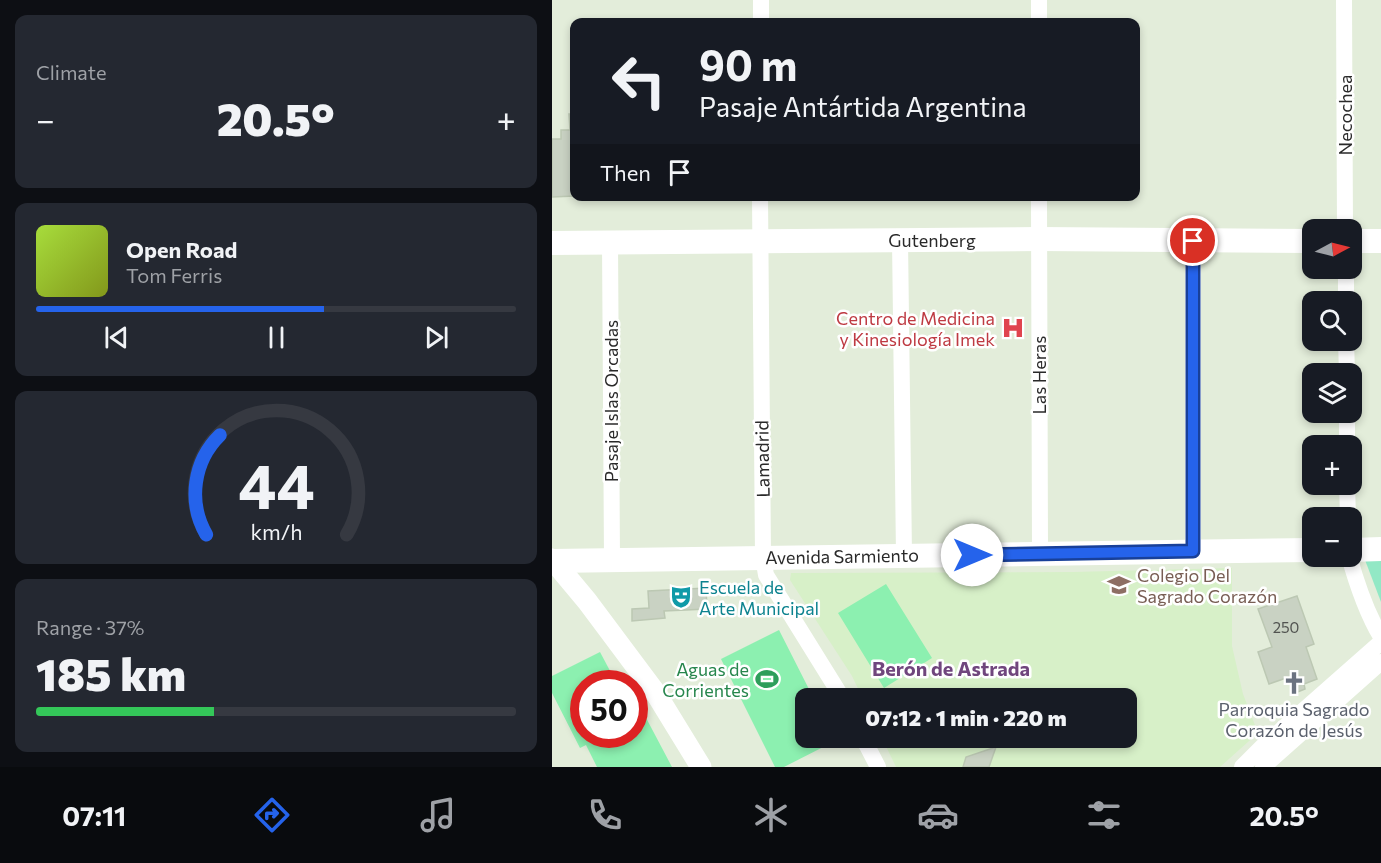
<!DOCTYPE html>
<html lang="en">
<head>
<meta charset="utf-8">
<style>
	:root { --surface:#171b24; --page:#242831; --text:#f1f3f6; --muted:#9ea1a6; --line:#363941; --accent:#2563eb }
	body { margin:0; font-family:Commissioner,sans-serif; background:var(--page); color:var(--text); height:100vh; display:flex; flex-direction:column; font-size:22px; white-space:nowrap }
	* { box-sizing:border-box; margin:0 }
	p { font-size:20px; color:var(--muted) }
	.icon { flex:none; width:33px; height:33px; fill:none; stroke:currentColor; stroke-width:2; stroke-linecap:round; stroke-linejoin:round }
	.map { position:relative; flex:1; overflow:hidden }
	.sheet { display:flex; flex-direction:column; gap:15px; padding:15px; background:#0d0f14; width:552px }
	.sheet>* { flex:none }
	.banner { position:absolute; left:18px; top:18px; width:570px; height:183px; border-radius:12px; box-shadow:0 3px 9px #0003; background:#171b24; color:var(--text); overflow:hidden }
	.needle { width:39px; rotate:83deg }
	.controls { position:absolute; left:750px; top:219px; display:grid; gap:12px }
	.controls a { display:grid; place-items:center; width:60px; height:60px; border-radius:12px; background:var(--surface); box-shadow:0 3px 9px #0003; font-size:30px }
	.speed { position:absolute; left:18px; top:670px; display:flex; gap:12px; font-size:30px; font-weight:700; text-align:center }
	.speed>* { display:grid; place-content:center; width:78px; height:78px; border-radius:50%; background:var(--surface); box-shadow:0 3px 9px #0003; line-height:1 }
	.speed .limit { border:9px solid #d22; background:#fff; color:#111 }
	.pin { position:absolute; display:grid; place-items:center; width:51px; height:51px; color:#fff; margin:-26px; border:3px solid #fff; border-radius:50%; box-shadow:0 2px 6px #0007 }
	.me { position:absolute; width:66px; margin:-33px; rotate:90deg; stroke-linejoin:round; filter:drop-shadow(0 0 4px #0008) }
	.turn { display:flex; align-items:center; gap:21px; height:126px; padding:0 30px; font-size:27px }
	.turn .icon { width:78px; height:78px; stroke-width:2.5 }
	.turn b { display:block; font-size:42px; line-height:51px }
	.then { display:flex; align-items:center; height:57px; padding:0 30px; background:#0003; gap:12px; font-size:22px }
	.big { font-size:45px; font-weight:800; line-height:1.1 }
	.sheet .tile { flex:1; display:flex; flex-direction:column; justify-content:center; gap:9px; min-width:0; padding:0 21px; border-radius:12px; background:var(--page) }
	.sheet .dial { align-items:center; gap:0 }
	.dial svg { height:156px; overflow:visible; fill:none; stroke:var(--line); stroke-width:7; stroke-linecap:round; text-anchor:middle }
	.dial text { fill:var(--text); stroke:none }
	.song { display:flex; align-items:center; gap:18px }
	.cover { width:72px; height:72px; border-radius:9px; background:linear-gradient(135deg,hsl(80 70% 55%),hsl(70 70% 35%)) }
	.played { height:6px; border-radius:3px; background:linear-gradient(90deg,var(--accent) 60%,var(--line) 60%) }
	.keys { display:flex; justify-content:space-around; direction:ltr }
	.heat { display:flex; justify-content:space-between; align-items:center; font-size:33px; direction:ltr }
	.charge { height:9px; border-radius:4px; background:linear-gradient(90deg,#34c759 37%,var(--line) 0) }
	.trip { position:absolute; left:243px; top:688px; width:342px; height:60px; border-radius:12px; background:var(--surface); box-shadow:0 3px 9px #0003; font-weight:800; line-height:60px; text-align:center }
	.tabs { display:flex; height:96px; justify-content:space-around; align-items:center; background:#090b0e; color:var(--muted) }
	.tabs .icon { width:42px; height:42px }
	.tabs .on { color:var(--accent) }
	.tabs b { font-size:27px; color:var(--text) }
	main { display:flex; flex:1; min-height:0 }
	.map>svg:first-child { display:block }
	.education { fill:#d7f0c8 }
	.green { fill:#92e8c5 }
	.pitch { fill:#8cf0b0 }
	.building { fill:#c9d2c3; stroke:#bcc8b3; stroke-width:1.5 }
	.lines { fill:none; stroke-linecap:round; stroke-linejoin:round }
	.minor { stroke:#fff; stroke-width:16 }
	.tertiary { stroke:#fff; stroke-width:21 }
	.secondary { stroke:#fff; stroke-width:24 }
	.route-casing { stroke:#184099; stroke-width:15 }
	.route { stroke:#2563eb; stroke-width:10 }
	.labels { text-anchor:middle; dominant-baseline:central; stroke-width:5; stroke-linejoin:round; paint-order:stroke }
	.number-label { font-size:15px; fill:#515350 }
	.street-label { font-size:18px; fill:#292929; stroke:#fff }
	.health-label { font-size:18px; fill:#be3a42; stroke:#fff; text-anchor:end }
	.education-label { font-size:18px; fill:#785e54; stroke:#fff; text-anchor:start }
	.culture-label { font-size:18px; fill:#0d838f; stroke:#fff; text-anchor:start }
	.leisure-label { font-size:18px; fill:#27864d; stroke:#fff; text-anchor:end }
	.worship-label { font-size:18px; fill:#5b616d; stroke:#fff }
	.neighbourhood-label { font-size:20px; font-weight:bold; fill:#70467d; stroke:#fff }
</style>
</head>
<body>
<main>
<section class="sheet">
<div class="tile"><p>Climate</p>
<div class="heat"><a>−</a><b class="big">20.5°</b><a>+</a></div>
</div>
<div class="tile">
<div class="song"><i class="cover"></i><div><b>Open Road</b><p>Tom Ferris</p></div></div>
<div class="played"></div>
<div class="keys"><svg class="icon" aria-label="previous" viewBox="0 0 24 24"><path d="M18 5L8 12l10 7zM5 5v14"/></svg><svg class="icon" aria-label="pause" viewBox="0 0 24 24"><path d="M8 5v14M16 5v14"/></svg><svg class="icon" aria-label="next" viewBox="0 0 24 24"><path d="M6 5l10 7-10 7zM19 5v14"/></svg></div>
</div>
<div class="tile dial"><svg viewBox="0 0 100 80">
<path d="M14 69A42 42 0 1 1 86 69"/>
<path d="M14 69A42 42 0 0 1 21 18" stroke="#2563eb"/>
<text x="50" y="56" font-size="32" font-weight="700">44</text>
<text x="50" y="72" font-size="11">km/h</text>
</svg></div>
<div class="tile"><p>Range · 37%</p><b class="big">185 km</b><div class="charge"></div></div>
</section>
<div class="map">
<svg width="829" height="767" viewBox="0 0 829 767">
	<rect width="100%" height="100%" fill="#e3edda"/>
	<path class="education" d="M680,568V646L691,694L706,733L668,767H344L330,738H574V699H311L300,676L238,580L239,573L521,572Z"/>
	<path class="green" d="M813,560H829V602Z"/>
	<path class="pitch" d="M334,584L380,658L332,688L286,613Z
		M227,630L262,699H254V738H281L283,741L232,767H223L169,659Z
		M48,652L65,684H32V735H82L83,717L84,719L92,714L120,767H45L34,745L28,748L0,693V676Z"/>
	<path class="building" d="M17,114H22V196L0,197V139H9V130H18Z
		M154,588L155,609L112,611L113,618L80,621V609L97,608L96,591Z
		M745,596L762,644L754,647L765,679L752,684L753,689L743,693L737,677L717,684L706,652L720,647L706,609Z
		M444,747L437,767H411L414,757Z"/>
	<g class="lines">
		<path class="minor" d="M792,0L793,230
			M209,22V0
			M487,22V0
			M208,196L211,557L214,575L291,699
			M487,196L488,554
			M348,240L352,556
			M641,241V551
			M58,242L60,560
			M794,268V302
			M794,340L795,374
			M795,412V446
			M795,484L796,518
			M797,556C805,585 814,612 829,637
			M311,738L326,767
			M690,767L711,746L829,642
			M711,767L829,662"/>
		<path class="tertiary" d="M0,559L35,601L103,692L149,767"/>
		<path class="secondary" d="M800,241H829
			M0,243L487,239L760,241
			M800,550L829,549
			M0,561L760,550"/>
	</g>
	<g class="lines">
		<g class="route-casing">
			<path id="route" d="M420,555L641,551V241"/>
		</g>
		<use href="#route" class="route"/>
	</g>
	<defs>
		<g id="hospital-bare" transform="scale(1.8)"><path d="M-5-5h3v3.5h4V-5h3V5h-3V1.5h-4V5h-3Z" fill="#e0444e" stroke="#fff" stroke-width="2.5" paint-order="stroke"/></g>
		<g id="school-bare" transform="scale(1.8)"><path d="M0-5L7-2L0 1L-7-2ZM-4 1L0 2.5L4 1V4Q0 6-4 4Z" fill="#8d6e63" stroke="#fff" stroke-width="2.5" paint-order="stroke"/></g>
		<g id="theatre-bare" transform="scale(1.8)"><path d="M-5-5.5Q0-4 5-5.5V0Q5 5 0 6Q-5 5-5 0ZM-3.3-2.5H-1v1.5H-3.3ZM1-2.5H3.3v1.5H1ZM-2.8 1Q0 5.5 2.8 1Z" fill="#0f9aa8" stroke="#fff" stroke-width="2.5" paint-order="stroke"/></g>
		<g id="stadium-bare" transform="scale(1.8)"><path d="M0-5a6.5 5 0 1 0 0 10a6.5 5 0 1 0 0-10ZM-3.5-1.8h7v3.6h-7Z" fill="#2e9e5b" stroke="#fff" stroke-width="2.5" paint-order="stroke"/></g>
		<g id="church-bare" transform="scale(1.8)"><path d="M-1.2-6h2.4v3.5h3.3v2.4h-3.3V6h-2.4V-.1h-3.3v-2.4h3.3Z" fill="#6b7280" stroke="#fff" stroke-width="2.5" paint-order="stroke"/></g>
	</defs>
	<g fill-rule="evenodd">
		<use href="#hospital-bare" x="461" y="328"/>
		<use href="#school-bare" x="567" y="585"/>
		<use href="#theatre-bare" x="129" y="597"/>
		<use href="#stadium-bare" x="215" y="679"/>
		<use href="#church-bare" x="742" y="683"/>
	</g>
	<g class="labels">
		<g class="number-label">
			<text x="734" y="627">250</text>
		</g>
		<g class="street-label">
			<text transform="translate(793 115) rotate(-90)">Necochea</text>
			<text x="380" y="240">Gutenberg</text>
			<text transform="translate(487 375) rotate(-90)">Las Heras</text>
			<text transform="translate(59 401) rotate(-90)">Pasaje Islas Orcadas</text>
			<text transform="translate(210 459) rotate(-91)">Lamadrid</text>
			<text transform="translate(290 556) rotate(-1)">Avenida Sarmiento</text>
		</g>
		<g class="health-label">
			<text x="443" y="318">Centro de Medicina<tspan x="443" dy="21">y Kinesiología Imek</tspan></text>
		</g>
		<g class="education-label">
			<text x="585" y="575">Colegio Del<tspan x="585" dy="21">Sagrado Corazón</tspan></text>
		</g>
		<g class="culture-label">
			<text x="147" y="587">Escuela de<tspan x="147" dy="21">Arte Municipal</tspan></text>
		</g>
		<g class="leisure-label">
			<text x="197" y="669">Aguas de<tspan x="197" dy="21">Corrientes</tspan></text>
		</g>
		<g class="worship-label">
			<text x="742" y="709">Parroquia Sagrado<tspan x="742" dy="21">Corazón de Jesús</tspan></text>
		</g>
		<g class="neighbourhood-label">
			<text x="399" y="668">Berón de Astrada</text>
		</g>
	</g>
</svg>
<div class="controls">
<a><svg class="needle" viewBox="-14 -14 28 28"><path d="M0-13l5 13h-10z" fill="#e53935"/><path d="M0 13l5-13h-10z" fill="#9ea1a6"/></svg></a>
<a><svg class="icon" aria-label="search" viewBox="0 0 24 24"><circle cx="10" cy="10" r="6"/><path d="M15 15l6 6"/></svg></a>
<a><svg class="icon" aria-label="layers" viewBox="0 0 24 24"><path d="M12 4l9 5-9 5-9-5zM3 14l9 5 9-5"/></svg></a>
<a>+</a>
<a>−</a>
</div>
<div class="speed"><div class="limit">50</div></div>
<div class="pin" style="left:641px;top:241px;background:#d93025"><svg class="icon" aria-label="arrive" viewBox="0 0 24 24"><path d="M6 21V4h12l-3 4 3 4H6"/></svg></div>
<svg class="me" style="left:420px;top:555px" viewBox="-20 -20 40 40"><circle r="19" fill="#fff"/><path d="M0-13L10 11 0 6-10 11z" fill="#2563eb"/></svg>
<div class="trip">07:12 · 1 min · 220 m</div>
<div class="banner">
<div class="turn"><svg class="icon" aria-label="left" viewBox="0 0 24 24"><path d="M17 20v-9H6M10 6l-5 5 5 5"/></svg><div><b>90 m</b>Pasaje Antártida Argentina</div></div>
<div class="then">Then<svg class="icon" aria-label="arrive" viewBox="0 0 24 24"><path d="M6 21V4h12l-3 4 3 4H6"/></svg></div>
</div>
</div>
</main>
<nav class="tabs">
<b>07:11</b>
<svg class="icon on" aria-label="directions" viewBox="0 0 24 24"><path d="M12 3l9 9-9 9-9-9zM9 14v-3h6M13 9l2 2-2 2"/></svg>
<svg class="icon" aria-label="music" viewBox="0 0 24 24"><path d="M9 18V5l10-2v13"/><circle cx="6" cy="18" r="3"/><circle cx="16" cy="16" r="3"/></svg>
<svg class="icon" aria-label="phone" viewBox="0 0 24 24"><path d="M5 4h4l2 5-3 2q2 4 5 5l2-3 5 2v4C11 20 4 13 5 4z"/></svg>
<svg class="icon" aria-label="climate" viewBox="0 0 24 24"><path d="M12 3v18M4 7l16 10M4 17L20 7"/></svg>
<svg class="icon" aria-label="car" viewBox="0 0 24 24"><path d="M5 17H2v-5l4-1 3-4h7l3 4 3 1v5h-3M9 17h6M6 11h13"/><circle cx="7" cy="17" r="2"/><circle cx="17" cy="17" r="2"/></svg>
<svg class="icon" aria-label="filters" viewBox="0 0 24 24"><path d="M4 7h16M4 17h16"/><circle cx="9" cy="7" r="2"/><circle cx="15" cy="17" r="2"/></svg>
<b>20.5°</b>
</nav>
</body>
</html>
